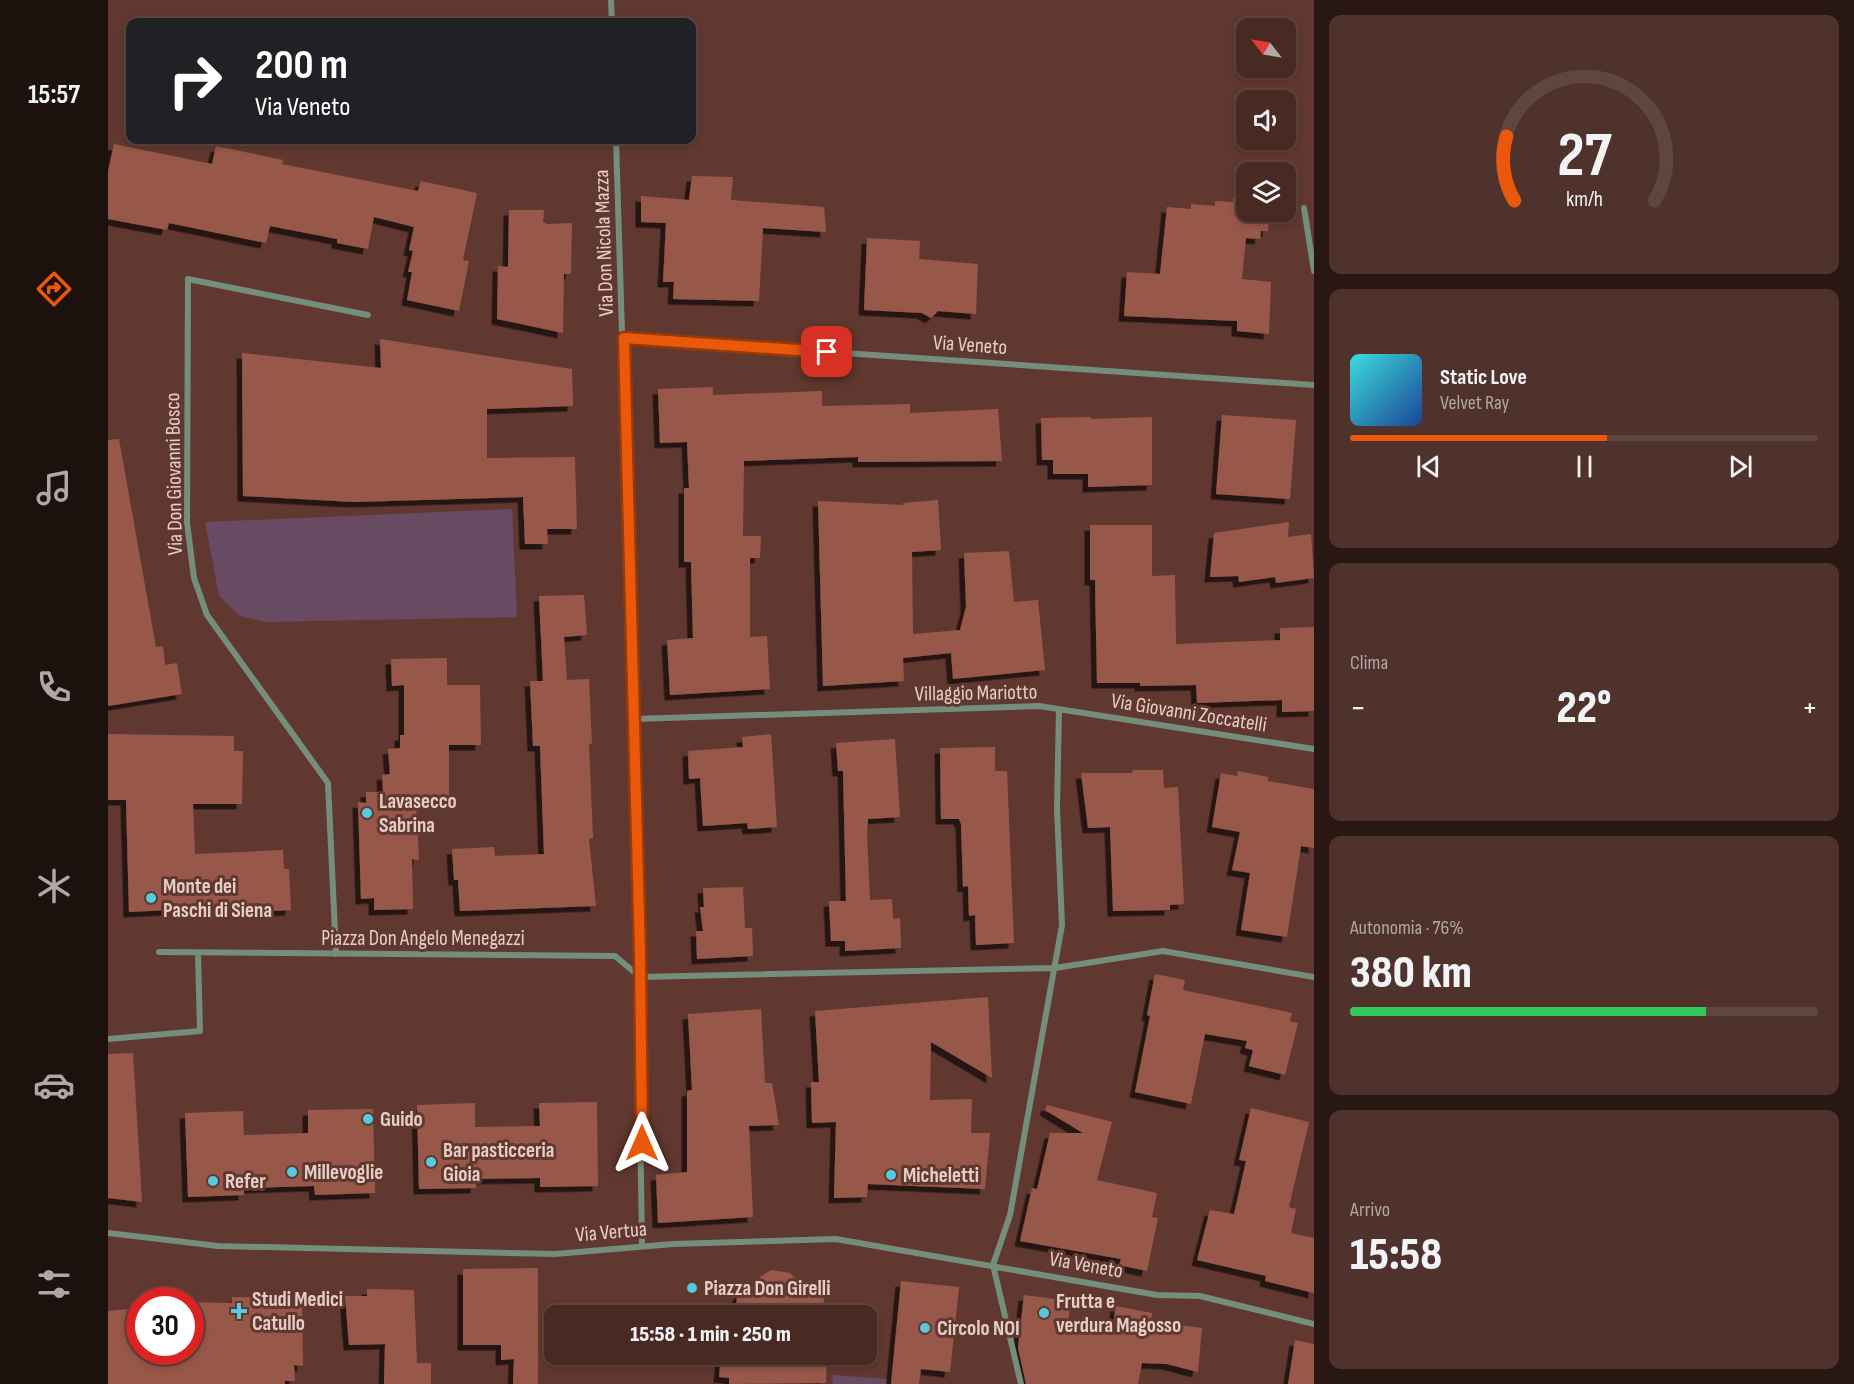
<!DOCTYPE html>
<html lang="it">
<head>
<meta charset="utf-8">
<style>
	:root { --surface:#482a23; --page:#4f322b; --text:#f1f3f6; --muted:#b1a7a6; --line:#604641; --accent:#ea580c }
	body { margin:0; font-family:"Sofia Sans Condensed",sans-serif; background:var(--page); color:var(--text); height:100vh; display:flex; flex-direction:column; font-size:22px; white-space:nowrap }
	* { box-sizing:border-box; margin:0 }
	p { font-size:20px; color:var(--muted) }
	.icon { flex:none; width:33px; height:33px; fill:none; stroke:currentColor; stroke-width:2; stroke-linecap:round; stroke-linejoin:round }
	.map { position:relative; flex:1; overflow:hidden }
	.side { display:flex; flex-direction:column; gap:15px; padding:15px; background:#281713; width:540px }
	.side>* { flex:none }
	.top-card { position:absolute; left:18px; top:18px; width:570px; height:126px; border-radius:12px; box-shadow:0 3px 9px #0003,0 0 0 2px var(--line); background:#202124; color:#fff; overflow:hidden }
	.needle { width:39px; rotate:301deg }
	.fabs { position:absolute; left:1128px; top:18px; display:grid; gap:12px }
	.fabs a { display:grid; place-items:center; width:60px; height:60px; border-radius:12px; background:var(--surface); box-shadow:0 3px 9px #0003,0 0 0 2px var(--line); font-size:30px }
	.speed { position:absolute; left:18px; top:1287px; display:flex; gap:12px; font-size:30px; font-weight:700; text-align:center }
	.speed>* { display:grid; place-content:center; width:78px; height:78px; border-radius:50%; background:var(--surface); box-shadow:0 3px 9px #0003,0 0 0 2px var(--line); line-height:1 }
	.speed .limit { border:9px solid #d22; background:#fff; color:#111 }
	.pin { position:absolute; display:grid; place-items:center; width:51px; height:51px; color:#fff; margin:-26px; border-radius:12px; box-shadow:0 3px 9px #0006 }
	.me { position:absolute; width:66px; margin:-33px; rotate:0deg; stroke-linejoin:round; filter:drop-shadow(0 0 4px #0008) }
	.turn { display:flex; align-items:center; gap:21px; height:126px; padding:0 30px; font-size:27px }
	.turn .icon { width:78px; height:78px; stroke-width:2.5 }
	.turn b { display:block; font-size:42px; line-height:51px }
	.big { font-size:45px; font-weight:800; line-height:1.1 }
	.side .card { flex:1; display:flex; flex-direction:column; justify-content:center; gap:9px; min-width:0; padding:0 21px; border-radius:12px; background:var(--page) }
	.side .dial { align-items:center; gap:0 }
	.dial svg { height:156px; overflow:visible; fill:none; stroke:var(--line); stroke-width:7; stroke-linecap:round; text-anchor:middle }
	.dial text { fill:var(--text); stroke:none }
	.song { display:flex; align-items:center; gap:18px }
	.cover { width:72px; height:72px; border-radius:9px; background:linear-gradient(135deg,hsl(180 70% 55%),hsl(220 70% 35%)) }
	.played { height:6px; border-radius:3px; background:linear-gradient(90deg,var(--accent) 55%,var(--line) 55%) }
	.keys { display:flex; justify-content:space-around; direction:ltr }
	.heat { display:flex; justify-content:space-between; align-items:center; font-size:33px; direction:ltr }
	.charge { height:9px; border-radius:4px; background:linear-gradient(90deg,#34c759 76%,var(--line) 0) }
	.trip { position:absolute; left:436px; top:1305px; width:333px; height:60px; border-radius:12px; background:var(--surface); box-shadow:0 3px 9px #0003,0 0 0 2px var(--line); font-weight:800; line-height:60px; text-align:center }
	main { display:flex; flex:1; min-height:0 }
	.tabs { display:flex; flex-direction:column; width:108px; justify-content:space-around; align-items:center; background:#1d110e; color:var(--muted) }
	.tabs .icon { width:42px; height:42px }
	.tabs .current { color:var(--accent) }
	.tabs b { font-size:27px; color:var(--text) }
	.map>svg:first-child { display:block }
	.green { fill:#684a62 }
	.building { fill:#98584a; filter:url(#shadow) }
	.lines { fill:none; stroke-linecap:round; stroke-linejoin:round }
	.minor { stroke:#758e7b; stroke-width:6 }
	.route-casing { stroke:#983908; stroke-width:15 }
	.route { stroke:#ea580c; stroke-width:10 }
	.poi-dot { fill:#56c9e0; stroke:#60382f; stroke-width:2 }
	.labels { text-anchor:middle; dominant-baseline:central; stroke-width:6; stroke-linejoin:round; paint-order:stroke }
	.street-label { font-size:21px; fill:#e6cdc7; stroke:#60382f }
	.poi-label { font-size:21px; font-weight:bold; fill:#e6cdc7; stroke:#60382f; text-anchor:start }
</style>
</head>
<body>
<main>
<nav class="tabs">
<b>15:57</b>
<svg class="icon current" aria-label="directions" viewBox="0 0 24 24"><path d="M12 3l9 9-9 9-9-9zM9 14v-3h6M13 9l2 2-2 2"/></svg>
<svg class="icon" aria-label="music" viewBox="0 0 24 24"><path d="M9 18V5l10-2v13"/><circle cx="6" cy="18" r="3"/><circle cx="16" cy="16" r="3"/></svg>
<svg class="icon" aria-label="phone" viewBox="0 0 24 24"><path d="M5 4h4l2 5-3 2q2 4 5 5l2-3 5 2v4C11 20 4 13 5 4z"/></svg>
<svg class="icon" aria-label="climate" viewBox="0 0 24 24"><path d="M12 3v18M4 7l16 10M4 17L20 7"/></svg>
<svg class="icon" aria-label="car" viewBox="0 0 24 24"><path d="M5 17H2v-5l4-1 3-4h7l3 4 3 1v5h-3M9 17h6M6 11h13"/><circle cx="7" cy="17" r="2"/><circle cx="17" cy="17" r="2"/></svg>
<svg class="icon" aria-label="filters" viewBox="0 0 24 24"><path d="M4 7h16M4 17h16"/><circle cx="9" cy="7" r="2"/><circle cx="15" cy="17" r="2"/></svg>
</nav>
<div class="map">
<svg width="1206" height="1384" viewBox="0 0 1206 1384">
	<defs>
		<filter id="shadow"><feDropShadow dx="-5.5" dy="5.5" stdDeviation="0" flood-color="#0009"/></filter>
	</defs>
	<rect width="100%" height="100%" fill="#60382f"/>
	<path class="green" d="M404,509L409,617L158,622L132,616L111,596L97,522Z
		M725,1375L780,1379V1384H724Z"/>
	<path class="building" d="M6,144L104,164L108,146L175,160L174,164L310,191L313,181L369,193L355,260L361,261L351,311L299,300L304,272H300L305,251L301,250L306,227L266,217L260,249L229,243V239L162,226L158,243L61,223L59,230L0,219V171Z
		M1135,161L1164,163V172H1138V212H1161L1160,231H1153L1152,239L1138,238L1134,279L1163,282L1161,334L1129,331V321L1016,316L1019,272L1052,274L1059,207L1083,209V204L1107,206V201L1125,202V198L1133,199Z
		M584,176L625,177L623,200L716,207L718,232L655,228L651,301L565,299L566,282H555L558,223L533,222V196L581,200Z
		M401,210H436L435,222L439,224L464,223L463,274H456L455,333L389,319L390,266L400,267Z
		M759,238L812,241L811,259L870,264L868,314L830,311L823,318L814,313L756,310Z
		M272,339L464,369L465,406L379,409V458L467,457L469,529H439L440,544H417L415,497L246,502L135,496L134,353L273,368Z
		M605,387V395L714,391V406L802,404V413L890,409L894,461L750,462V457L636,461L635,536H653L652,558H642V637L659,636L662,689L562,695L559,640L585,638L583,562H576V488H581L579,442L552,443L550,389Z
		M1114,415L1188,420L1182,499L1108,494Z
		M983,417V419L1044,417V485L980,487V474H945V460H934L933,418Z
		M11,439L48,647L55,646L57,665L69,663L74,694L0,706V440Z
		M830,500L833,550L804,552L805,634L852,630L858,607L856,553L901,551L906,602L930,600L937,670L845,679L843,653L795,658L796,681L715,686L710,501L795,505V503Z
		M1181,522L1180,537L1203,534L1206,578L1168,583L1167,577L1131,582L1130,576L1102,577L1106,533Z
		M982,525H1044V576L1067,575L1068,644L1172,640V628L1206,627V711L1174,712V700L1089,703L1088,685L1032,686V683H989L987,580H982Z
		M476,595L479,635L456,637L459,680L481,679L484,744H481L485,838L481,839L488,906L352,911L350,880H346L344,849L386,847L387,856L436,854L432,746H425L422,681H435L431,596Z
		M339,658V685H372L373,745H341V803H308L311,860L304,859L305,909L266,910V898L253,899L250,802L258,803V792H275L274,775L282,774L280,749L292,748V735H296V685L284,686L283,659Z
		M0,734L126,736V751H135L134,804H85L87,854L175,850L176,869H181L183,910L144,912V906L21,912L18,800H0Z
		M663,734L669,827L640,829L639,823L595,826L592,778L581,779L580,751L635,747L634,737Z
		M787,739L792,817L760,819L759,833L762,900L784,899L785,919L792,918L793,948L737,951V941H723L721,901H738L735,771H730L728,743Z
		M887,747V771H899L906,943L868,945L867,915L861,916L860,886L855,887L853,824L851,819H833L832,748Z
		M1025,770H1055L1056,788L1070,787L1076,904L1062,905V910L1005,911L1002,827L980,828L973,773H1024Z
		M1130,771L1160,777V781L1206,789V848L1193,846L1179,937L1133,930L1142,873L1124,870L1132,832L1104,827L1113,773L1129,776Z
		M635,887L637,928H644L645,956L589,959L588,931H595L592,907H596L595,888Z
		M1047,974L1077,980L1075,990L1184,1013L1182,1021L1190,1023L1177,1075L1141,1066L1145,1050L1137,1048L1139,1041L1097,1034L1083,1104L1027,1092L1042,1016L1039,1015Z
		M880,997L884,1078L823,1042L822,1100L864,1099L863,1133H882L877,1189L760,1184L759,1197L726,1198L728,1122L704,1123L703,1082H711L707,1011Z
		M653,1009L657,1083H664L671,1125L641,1126L645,1217L550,1223L548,1175L579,1172V1091L584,1090L580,1014Z
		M25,1053L34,1202L0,1198V1054Z
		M489,1102L490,1186L432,1187V1178L368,1179V1188L311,1189L309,1105L367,1103V1127L432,1126L431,1103Z
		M939,1105L1004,1122L989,1180L1049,1193L1044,1217L1050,1218L1039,1271L1011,1265L1013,1259L912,1241L924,1188L929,1189L942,1133H975L937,1110Z
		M1143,1108L1201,1122L1181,1207L1188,1209L1183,1233L1206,1238V1293L1157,1281L1158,1276L1089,1260L1102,1210L1126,1214L1138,1161L1131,1160Z
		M265,1109L267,1193L207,1195L206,1186L136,1188V1195L80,1197L77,1113L135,1111L136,1135L200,1133V1110Z
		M430,1268V1384H405L406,1359L393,1360V1345H355V1269Z
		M663,1270L682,1273L691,1282L694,1291L712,1295L716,1299L715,1316H627L629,1297L636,1288L647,1286L652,1277Z
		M793,1281L851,1287L842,1372L813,1369L811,1384H783Z
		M259,1289L306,1290L309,1363H323V1384H276L277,1344L241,1345L237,1296H259Z
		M916,1295L963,1301L960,1321L1004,1330L1008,1306L1044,1313L1043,1321L1094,1328L1090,1372L1059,1364L1034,1363L1030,1384H918L910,1348Z
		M124,1297L194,1298L195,1366L186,1365L187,1381H177V1384H0V1311L32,1308V1352H82V1302L124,1303Z
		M1187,1340L1206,1344V1384H1180Z
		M613,1354H719L718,1383L621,1384V1378L611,1377Z"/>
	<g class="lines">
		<path class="minor" d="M503,0L504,22
			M508,140L526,719L534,1245
			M1196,208L1206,271
			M516,338L1206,385
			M526,719L931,706L1206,749
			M51,952L507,956L532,977
			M228,954L220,783L99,615L86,578L79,523L80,279L260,315
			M532,977L947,968L1055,951L1206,977
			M0,1039L92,1031L90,954
			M0,1233L110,1246L447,1254L565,1244L728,1239L1049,1295L1092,1296L1206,1324
			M913,1384L885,1265L902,1215L954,925L949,809L951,709"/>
	</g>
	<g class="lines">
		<g class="route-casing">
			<path id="route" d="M534,1143L532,954L516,338L719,352"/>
		</g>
		<use href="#route" class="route"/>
	</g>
	<g class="poi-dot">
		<circle cx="259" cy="813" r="6"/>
		<circle cx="43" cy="898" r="6"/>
		<circle cx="260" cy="1119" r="6"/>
		<circle cx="323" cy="1162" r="6"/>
		<circle cx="184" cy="1172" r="6"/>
		<circle cx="783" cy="1175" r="6"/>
		<circle cx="105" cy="1181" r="6"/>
		<circle cx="584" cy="1288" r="6"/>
		<path d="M128 1302h6v6h6v6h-6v6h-6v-6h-6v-6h6z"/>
		<circle cx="936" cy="1313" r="6"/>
		<circle cx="817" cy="1328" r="6"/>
	</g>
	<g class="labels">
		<g class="street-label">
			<text transform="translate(496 243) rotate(-92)">Via Don Nicola Mazza</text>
			<text transform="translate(862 345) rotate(4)">Via Veneto</text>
			<text transform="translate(66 474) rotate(-91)">Via Don Giovanni Bosco</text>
			<text transform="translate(868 693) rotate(-1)">Villaggio Mariotto</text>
			<text transform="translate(1081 713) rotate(9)">Via Giovanni Zoccatelli</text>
			<text x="315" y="938">Piazza Don Angelo Menegazzi</text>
			<text transform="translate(503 1232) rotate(-5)">Via Vertua</text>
			<text transform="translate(978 1265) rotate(10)">Via Veneto</text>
		</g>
		<g class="poi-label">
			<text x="271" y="801">Lavasecco<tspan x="271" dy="24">Sabrina</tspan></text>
			<text x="55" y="886">Monte dei<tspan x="55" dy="24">Paschi di Siena</tspan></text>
			<text x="272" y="1119">Guido</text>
			<text x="335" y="1150">Bar pasticceria<tspan x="335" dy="24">Gioia</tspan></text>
			<text x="196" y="1172">Millevoglie</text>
			<text x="795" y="1175">Micheletti</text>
			<text x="117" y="1181">Refer</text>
			<text x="596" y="1288">Piazza Don Girelli</text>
			<text x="144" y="1299">Studi Medici<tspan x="144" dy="24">Catullo</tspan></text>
			<text x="948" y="1301">Frutta e<tspan x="948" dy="24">verdura Magosso</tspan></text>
			<text x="829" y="1328">Circolo NOI</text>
		</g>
	</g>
</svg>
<div class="fabs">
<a><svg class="needle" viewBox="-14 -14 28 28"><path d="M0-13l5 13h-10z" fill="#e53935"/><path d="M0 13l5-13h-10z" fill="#b1a7a6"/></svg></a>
<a><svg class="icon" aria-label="sound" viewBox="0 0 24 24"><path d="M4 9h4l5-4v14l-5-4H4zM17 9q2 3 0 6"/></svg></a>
<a><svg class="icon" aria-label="layers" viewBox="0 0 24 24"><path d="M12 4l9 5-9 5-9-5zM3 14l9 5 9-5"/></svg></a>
</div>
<div class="speed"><div class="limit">30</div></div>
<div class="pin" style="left:719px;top:352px;background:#d93025"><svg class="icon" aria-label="arrive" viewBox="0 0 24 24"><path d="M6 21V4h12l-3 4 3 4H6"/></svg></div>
<svg class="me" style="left:534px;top:1143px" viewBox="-20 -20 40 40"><path d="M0-17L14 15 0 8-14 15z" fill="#ea580c" stroke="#fff" stroke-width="4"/></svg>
<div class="trip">15:58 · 1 min · 250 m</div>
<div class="top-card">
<div class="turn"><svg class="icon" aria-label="right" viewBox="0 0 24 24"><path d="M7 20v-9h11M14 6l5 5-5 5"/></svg><div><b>200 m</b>Via Veneto</div></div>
</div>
</div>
<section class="side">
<div class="card dial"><svg viewBox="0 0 100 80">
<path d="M14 69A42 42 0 1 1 86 69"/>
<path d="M14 69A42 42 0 0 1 10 36" stroke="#ea580c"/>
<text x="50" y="56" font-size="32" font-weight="700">27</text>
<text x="50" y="72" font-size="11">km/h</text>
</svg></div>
<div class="card">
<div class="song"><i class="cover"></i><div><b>Static Love</b><p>Velvet Ray</p></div></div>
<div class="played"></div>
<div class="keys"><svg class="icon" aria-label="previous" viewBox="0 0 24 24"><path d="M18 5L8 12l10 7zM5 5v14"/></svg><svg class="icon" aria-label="pause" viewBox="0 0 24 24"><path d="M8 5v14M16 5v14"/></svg><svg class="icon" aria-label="next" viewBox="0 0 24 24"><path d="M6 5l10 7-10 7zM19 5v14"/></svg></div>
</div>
<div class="card"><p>Clima</p>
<div class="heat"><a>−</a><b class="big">22°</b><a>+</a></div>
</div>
<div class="card"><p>Autonomia · 76%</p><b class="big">380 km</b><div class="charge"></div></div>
<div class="card"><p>Arrivo</p><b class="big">15:58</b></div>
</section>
</main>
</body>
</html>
